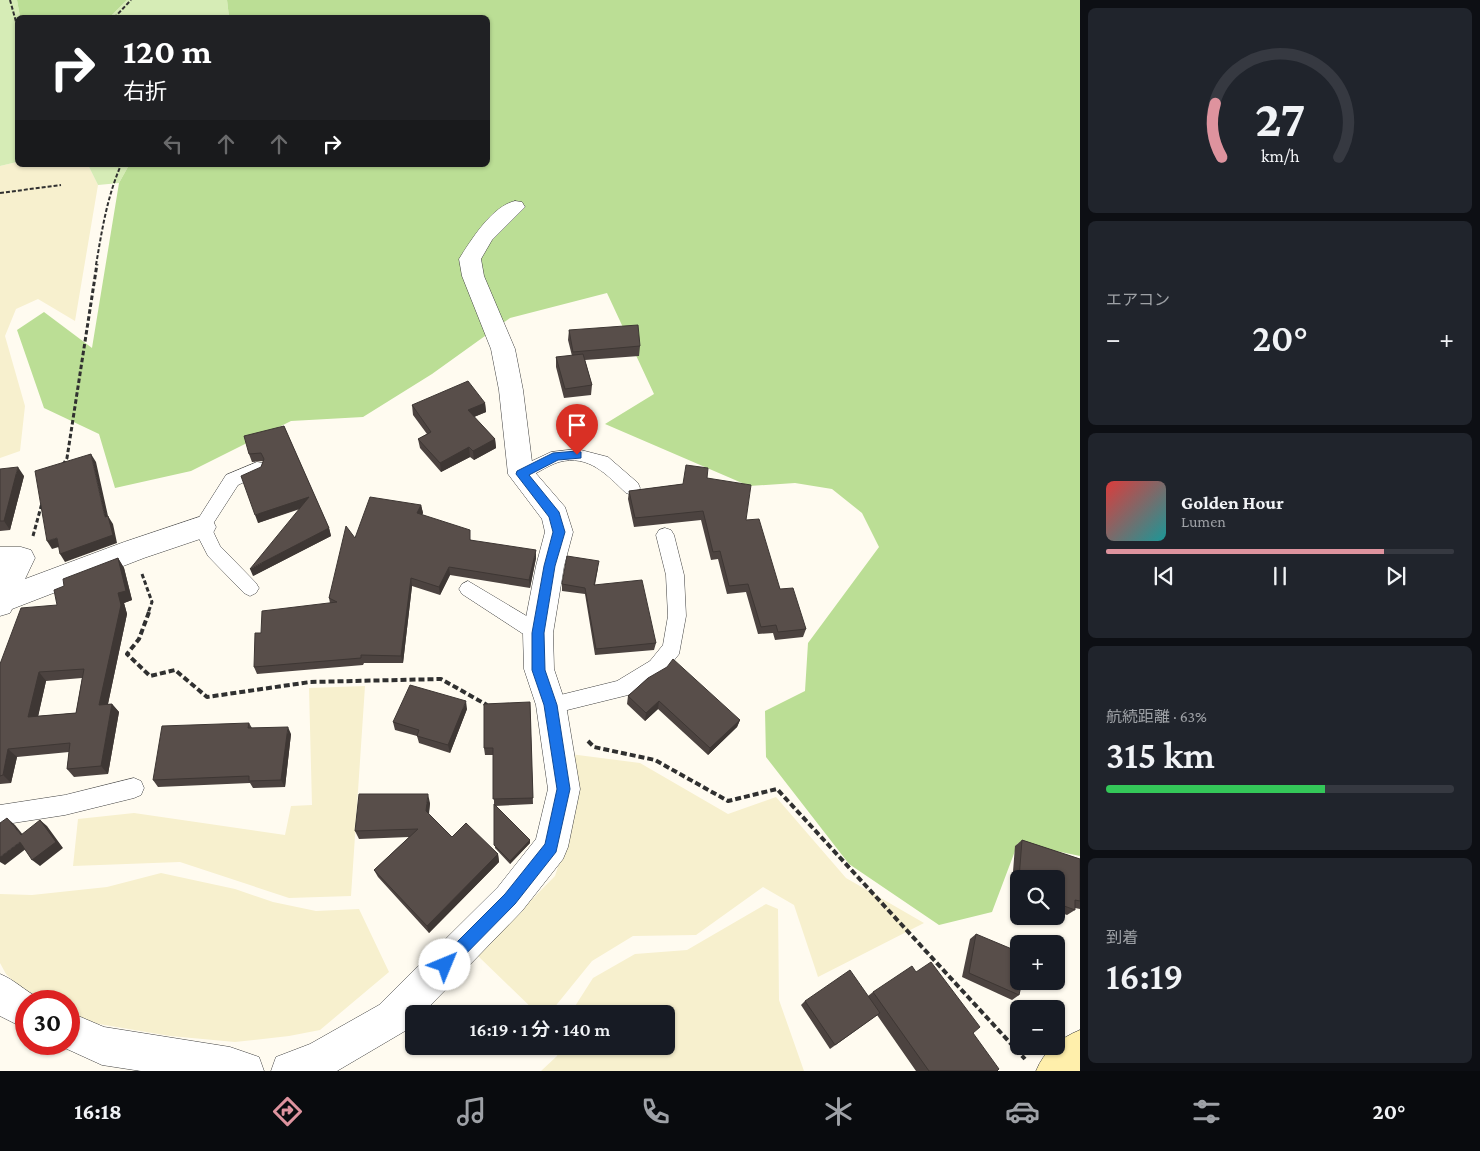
<!DOCTYPE html>
<html lang="ja">
<head>
<meta charset="utf-8">
<style>
	:root { --surface:#171b24; --page:#20242c; --text:#f1f3f6; --muted:#9ea1a6; --line:#363941; --accent:#de939e }
	body { margin:0; font-family:"Crimson Pro","Noto Sans JP",serif; background:var(--page); color:var(--text); height:100vh; display:flex; flex-direction:column; font-size:19px; white-space:nowrap }
	* { box-sizing:border-box; margin:0 }
	p { font-size:16px; color:var(--muted) }
	.icon { flex:none; width:28px; height:28px; fill:none; stroke:currentColor; stroke-width:2; stroke-linecap:round; stroke-linejoin:round }
	.map { position:relative; flex:1; overflow:hidden }
	.sheet { display:flex; flex-direction:column; gap:8px; padding:8px; background:#0d0f14; width:400px }
	.sheet>* { flex:none }
	.guide { position:absolute; left:15px; top:15px; width:475px; height:152px; border-radius:8px; box-shadow:0 1px 4px #0004; background:#202124; color:#fff; overflow:hidden }
	.controls { position:absolute; left:1010px; top:870px; display:grid; gap:10px }
	.controls a { display:grid; place-items:center; width:55px; height:55px; border-radius:8px; background:var(--surface); box-shadow:0 1px 4px #0004; font-size:25px }
	.speed { position:absolute; left:15px; top:990px; display:flex; gap:10px; font-size:25px; font-weight:700; text-align:center }
	.speed>* { display:grid; place-content:center; width:65px; height:65px; border-radius:50%; background:var(--surface); box-shadow:0 1px 4px #0004; line-height:1 }
	.speed .limit { border:8px solid #d22; background:#fff; color:#111 }
	.pin { position:absolute; display:grid; place-items:center; width:42px; height:42px; color:#fff; margin:-51px -21px; border-radius:50% 50% 50% 0; rotate:-45deg; box-shadow:0 0 5px #0007 }
	.pin .icon { rotate:45deg }
	.me { position:absolute; width:55px; margin:-28px; rotate:45deg; stroke-linejoin:round; filter:drop-shadow(0 0 4px #0008) }
	.turn { display:flex; align-items:center; gap:18px; height:105px; padding:0 25px; font-size:22px }
	.turn .icon { width:65px; height:65px; stroke-width:2.5 }
	.turn b { display:block; font-size:35px; line-height:42px }
	.lanes { display:flex; align-items:center; height:48px; padding:0 25px; background:#0003; justify-content:center; gap:25px; direction:ltr }
	.lanes .off { opacity:.35 }
	.big { font-size:38px; font-weight:600; line-height:1.1 }
	.sheet .card { flex:1; display:flex; flex-direction:column; justify-content:center; gap:8px; min-width:0; padding:0 18px; border-radius:8px; background:var(--page) }
	.sheet .dial { align-items:center; gap:0 }
	.dial svg { height:130px; overflow:visible; fill:none; stroke:var(--line); stroke-width:7; stroke-linecap:round; text-anchor:middle }
	.dial text { fill:var(--text); stroke:none }
	.song { display:flex; align-items:center; gap:15px }
	.cover { width:60px; height:60px; border-radius:8px; background:linear-gradient(135deg,hsl(0 70% 55%),hsl(180 70% 35%)) }
	.played { height:5px; border-radius:2px; background:linear-gradient(90deg,var(--accent) 80%,var(--line) 80%) }
	.keys { display:flex; justify-content:space-around; direction:ltr }
	.heat { display:flex; justify-content:space-between; align-items:center; font-size:28px; direction:ltr }
	.charge { height:8px; border-radius:4px; background:linear-gradient(90deg,#34c759 63%,var(--line) 0) }
	.trip { position:absolute; left:405px; top:1005px; width:270px; height:50px; border-radius:8px; background:var(--surface); box-shadow:0 1px 4px #0004; font-weight:600; line-height:50px; text-align:center }
	.tabs { display:flex; height:80px; justify-content:space-around; align-items:center; background:#090b0e; color:var(--muted) }
	.tabs .icon { width:35px; height:35px }
	.tabs .current { color:var(--accent) }
	.tabs b { font-size:22px; color:var(--text) }
	main { display:flex; flex:1; min-height:0 }
	.map>svg:first-child { display:block }
	.farmland { fill:#f7f0ce }
	.green { fill:#d6ecb6 }
	.forest { fill:#bbde95 }
	.lines { fill:none; stroke-linecap:round; stroke-linejoin:round }
	.service-casing { stroke:#414141; stroke-width:1 }
	.minor-casing { stroke:#414141; stroke-width:1 }
	.secondary-casing { stroke:#303030; stroke-width:1 }
	.path-far2 { stroke:#303030; stroke-width:2; stroke-dasharray:4 2; stroke-linecap:butt }
	.path-far1 { stroke:#303030; stroke-width:3; stroke-dasharray:4.5 2.5; stroke-linecap:butt }
	.path { stroke:#303030; stroke-width:4; stroke-dasharray:6 3; stroke-linecap:butt }
	.service { fill:#fff; fill-rule:evenodd }
	.minor { fill:#fff; fill-rule:evenodd }
	.secondary { fill:#ffefab; fill-rule:evenodd }
	.wall { fill:#4c4340; fill-rule:evenodd }
	.shaded-wall { fill:#3e3734 }
	.building { fill:#584e4a; stroke:#3e3734; fill-rule:evenodd }
	.route { fill:#1a73e8; stroke:#114b97 }
</style>
</head>
<body>
<main>
<div class="map">
<svg width="1080" height="1071" viewBox="0 0 1080 1071">
	<rect width="100%" height="100%" fill="#fffbf0"/>
	<path class="farmland" d="M17,162L18,165H88L98,185L75,321L38,299L16,309L5,336L25,406L20,451L0,458V166Z
		M365,686L351,896L289,898L180,862L73,866L78,819L134,813L285,835L291,806L312,805L309,688Z
		M570,754L640,763L728,814L776,797L846,878L924,923L818,977L794,905L763,887L696,935L633,936L592,961L549,1014H538L477,955L555,876L575,814Z
		M161,873L235,889L273,902L316,911L359,909L389,972L320,1030L289,1036L235,1042L170,1036L93,1023L69,1013V1001H37L31,999L6,974L0,963V894L32,895L107,887Z
		M766,904L778,909L779,1000L804,1071H541L557,1056L559,1046H666V1014H570L593,978L635,954L687,950Z"/>
	<path class="green" d="M0,0H17L20,17L18,18L17,162L0,166Z
		M127,0H227L229,17L109,18Z
		M88,165H129L119,183L98,185Z"/>
	<path class="forest" d="M17,0H127L109,18L20,17Z
		M227,0H1080V856L1018,843L992,912L939,925L849,864L766,757L765,711L805,691L808,643L879,547L862,513L832,489L795,483L749,486L605,424L654,394L607,293L510,318L432,374L363,417L291,421L191,471L115,488L99,434L44,408L17,330L44,312L92,348L119,183L129,165H488V18L229,17Z"/>
	<g class="lines">
		<g class="service-casing">
			<path id="service" d="M577,449L608,457L638,483L640,488L638,493L632,495L626,493C607,475 589,454 559,462C546,466 534,476 521,480L515,479L513,474L515,469L551,452Z
				M257,462L263,463L265,468L263,473L238,485L211,527L220,546L256,583L259,588L256,593L250,596L244,593L208,556L193,527L226,475Z
				M665,528L671,530L674,535L684,575L686,616L679,654L664,673L628,695L551,714L544,711L541,705L544,699L617,681L650,661L663,645L668,616L666,575L656,535L659,530Z
				M468,581L545,627L547,633L545,639L538,641L531,639L462,594L459,589L462,584Z
				M134,778L141,781L144,788L141,795L134,798L65,815L0,825V805L65,795Z"/>
		</g>
		<g class="minor-casing">
			<path id="minor" d="M515,201L522,202L525,207L492,240L481,259L484,276L515,349L523,390L533,470L565,507L573,532L564,566L553,633L554,669L566,705L580,789L568,847L563,859L522,911L422,1014H414V1022L405,1031L337,1071H271L276,1057L310,1044L379,1005L498,887L536,839L548,789L536,705L524,669L523,633L536,566L545,532L542,519L508,474L499,390L491,349L462,276L459,259C471,240 492,206 515,201Z
				M202,516L212,519L216,527L212,535L144,558L12,609L10,613L0,616V547H21L31,550L35,558L25,579L124,542Z
				M0,974C15,980 25,991 39,998L40,1001H26V1029L0,1016Z
				M69,1012L104,1027L230,1047L259,1057L264,1071H141L102,1065L56,1044H69Z"/>
		</g>
		<g class="secondary-casing">
			<path id="secondary" d="M1080,1030V1071H1036C1044,1051 1060,1038 1080,1030Z"/>
		</g>
		<path class="path-far2" d="M10,0L18,29
			M114,18L131,0
			M0,193L61,185
			M96,265C102,230 107,197 121,165"/>
		<path class="path-far1" d="M63,465L67,458L97,264
			M33,536L42,503
			M142,574L152,602L148,613"/>
		<path class="path" d="M149,612L139,639L127,654L150,676L175,670L207,697L310,682L441,679L487,705
			M588,741L594,747L655,760L728,801L777,789L1025,1059"/>
		<use href="#service" class="service"/>
		<use href="#minor" class="minor"/>
		<use href="#secondary" class="secondary"/>
	</g>
	<path class="wall" d="M569,330L640,346L639,356L585,360L592,385L591,395L564,398L556,367V357L572,356L568,340Z
		M485,403L486,412L474,417L495,439L496,448L474,460L470,457L441,472L420,448L418,439L427,434L413,415L412,405Z
		M284,426L329,528L331,536L253,576L300,509L258,523L261,467L263,461L252,462L249,454Z
		M0,469L24,476L10,530L0,531Z
		M707,478L746,520L780,589L806,629L803,637L775,640L773,633L758,634L746,592L727,594L718,559L711,560L701,520L634,527L628,499L629,491L683,484Z
		M421,505L423,513L422,515L471,540L536,558L530,588L450,575L440,595L412,586L403,663H364L363,665L257,674L254,667L261,633L330,603L329,598L355,538Z
		M118,558L124,568L132,600L124,603L127,614L108,704H112L119,712L108,774L74,777L67,769L69,752L17,757L11,783L0,784V664L57,605L64,586ZM82,678L76,713L38,716L46,681Z
		M598,568L595,585L656,643L654,650L595,655L585,594L562,591V584Z
		M648,678L740,720L737,727L708,755L658,709L645,721L627,704L628,696Z
		M530,702L533,804L495,806L530,840V843L510,864L495,848L493,755H485L484,748Z
		M467,709L450,753L419,743L417,736L395,730L393,722Z
		M249,723L252,728L291,734L285,787L253,788L250,783L158,787L153,780Z
		M430,803L429,814L452,837L498,854L499,862L429,933L378,877L374,870L409,837L359,839L355,831Z
		M1022,840L1080,859V909L1075,908V910L1067,915L1056,911V879H1019V899L1011,897L1015,846Z
		M976,934L1019,995L1012,1000L962,977L970,939Z
		M916,972L997,1071H916L877,1015L830,1049L801,1005L805,1001L868,996L873,992Z"/>
	<path class="shaded-wall" d="M485,403L486,412L469,419L468,410Z
		M495,439L496,448L474,460L473,451Z
		M469,447L470,457L441,472L440,463Z
		M91,454L96,462L110,525L105,517Z
		M18,467L24,476L10,530L4,521Z
		M309,497L312,504L258,523L255,515Z
		M421,505L423,513L418,521L417,513Z
		M108,516L113,524L117,543L65,562L60,554Z
		M329,528L331,536L253,576L250,569Z
		M57,538L62,546L52,549L47,541Z
		M536,550V558L530,588L529,580Z
		M118,558L124,568L132,600L124,603L127,614L106,713L99,705L118,593Z
		M449,567L450,575L440,595L439,587Z
		M411,578L412,586L403,663L401,656Z
		M39,672L46,681L36,726L28,717Z
		M466,701L467,709L450,753L448,745Z
		M659,701L658,709L645,721L646,713Z
		M112,704L119,712L108,774L101,766Z
		M740,720L737,727L708,755L710,748Z
		M288,727L291,734L285,787L281,780Z
		M8,749L17,757L11,783L3,775Z
		M428,794L430,803L428,819L426,811Z
		M7,818L15,825L28,841L21,835Z
		M40,820L47,826L63,848L40,866L32,860Z
		M530,840V843L510,864V861Z
		M20,842L27,848L5,865L0,862V857Z
		M498,854L499,862L429,933L427,926Z"/>
	<path class="building" d="M638,325L640,346L573,352L569,330Z
		M583,354L592,385L565,389L556,357Z
		M468,381L485,403L468,410L495,439L473,451L469,447L440,463L418,439L431,432L412,405Z
		M284,426L329,528L250,569L309,497L255,515L241,476L261,467L264,459L261,453L249,454L244,436Z
		M91,454L105,517L108,516L113,535L60,554L57,538L47,541L35,471Z
		M686,465L708,468L707,478L751,485L746,520L759,519L780,589L793,588L806,629L778,632L776,625L761,627L748,584L729,586L720,551L713,552L703,511L635,518L629,491L683,484Z
		M18,467L4,521H0V469Z
		M370,497L421,505L417,513L470,530V540L536,550L529,580L449,567L439,587L411,578L401,656L361,655V658L254,667L255,633H261L262,611L337,602L329,598L346,526L355,538Z
		M567,556L599,561L594,585L642,580L656,643L596,649L585,588L562,584Z
		M118,558L126,591L118,593L121,605L99,705L112,704L101,766L67,769L70,743L8,749L3,775L0,776V664L21,608L57,605L54,590L64,586L63,579ZM84,669L76,713L28,717L39,672Z
		M673,659L740,720L710,748L659,701L646,713L628,696L648,678L667,667Z
		M410,685L466,701L448,745L417,736L419,730L393,722Z
		M530,702L533,798L493,799V748H484V704Z
		M249,723L248,728L288,727L281,780L249,781V776L153,780L162,726Z
		M359,794H428L426,811L452,837L466,823L498,854L427,926L374,870L418,829L355,831Z
		M494,804L530,840L510,861L494,845Z
		M7,818L21,835L40,820L56,842L32,860L20,842L0,857V823Z
		M1022,840L1080,859V901L1075,900V910L1056,903V879H1019Z
		M976,934L1019,952V981H1022L1019,995L969,973Z
		M931,962L980,1027L973,1033L999,1069L997,1071H929L873,992L912,966L916,972Z
		M850,970L880,1013L835,1045L805,1001Z"/>
	<path class="route" d="M577,451L581,452V458L558,460L529,475L559,512L565,532L555,566L544,633L545,670L557,705L570,789L556,852L515,904L450,970L445,972L439,970L437,965L439,960L505,894L545,844L557,789L544,705L532,670V633L544,566L553,532L549,517L516,474L517,471L553,453Z"/>
</svg>
<div class="controls">
<a><svg class="icon" aria-label="search" viewBox="0 0 24 24"><circle cx="10" cy="10" r="6"/><path d="M15 15l6 6"/></svg></a>
<a>+</a>
<a>−</a>
</div>
<div class="speed"><div class="limit">30</div></div>
<div class="pin" style="left:577px;top:455px;background:#d93025"><svg class="icon" aria-label="arrive" viewBox="0 0 24 24"><path d="M6 21V4h12l-3 4 3 4H6"/></svg></div>
<svg class="me" style="left:445px;top:965px" viewBox="-20 -20 40 40"><circle r="19" fill="#fff"/><path d="M0-13L10 11 0 6-10 11z" fill="#1a73e8"/></svg>
<div class="trip">16:19 · 1 分 · 140 m</div>
<div class="guide">
<div class="turn"><svg class="icon" aria-label="right" viewBox="0 0 24 24"><path d="M7 20v-9h11M14 6l5 5-5 5"/></svg><div><b>120 m</b>右折</div></div>
<div class="lanes"><svg class="icon off" aria-label="left" viewBox="0 0 24 24"><path d="M17 20v-9H6M10 6l-5 5 5 5"/></svg><svg class="icon off" aria-label="ahead" viewBox="0 0 24 24"><path d="M12 20V5M6 11l6-6 6 6"/></svg><svg class="icon off" aria-label="ahead" viewBox="0 0 24 24"><path d="M12 20V5M6 11l6-6 6 6"/></svg><svg class="icon" aria-label="right" viewBox="0 0 24 24"><path d="M7 20v-9h11M14 6l5 5-5 5"/></svg></div>
</div>
</div>
<section class="sheet">
<div class="card dial"><svg viewBox="0 0 100 80">
<path d="M14 69A42 42 0 1 1 86 69"/>
<path d="M14 69A42 42 0 0 1 10 36" stroke="#de939e"/>
<text x="50" y="56" font-size="32" font-weight="700">27</text>
<text x="50" y="72" font-size="11">km/h</text>
</svg></div>
<div class="card"><p>エアコン</p>
<div class="heat"><a>−</a><b class="big">20°</b><a>+</a></div>
</div>
<div class="card">
<div class="song"><i class="cover"></i><div><b>Golden Hour</b><p>Lumen</p></div></div>
<div class="played"></div>
<div class="keys"><svg class="icon" aria-label="previous" viewBox="0 0 24 24"><path d="M18 5L8 12l10 7zM5 5v14"/></svg><svg class="icon" aria-label="pause" viewBox="0 0 24 24"><path d="M8 5v14M16 5v14"/></svg><svg class="icon" aria-label="next" viewBox="0 0 24 24"><path d="M6 5l10 7-10 7zM19 5v14"/></svg></div>
</div>
<div class="card"><p>航続距離 · 63%</p><b class="big">315 km</b><div class="charge"></div></div>
<div class="card"><p>到着</p><b class="big">16:19</b></div>
</section>
</main>
<nav class="tabs">
<b>16:18</b>
<svg class="icon current" aria-label="directions" viewBox="0 0 24 24"><path d="M12 3l9 9-9 9-9-9zM9 14v-3h6M13 9l2 2-2 2"/></svg>
<svg class="icon" aria-label="music" viewBox="0 0 24 24"><path d="M9 18V5l10-2v13"/><circle cx="6" cy="18" r="3"/><circle cx="16" cy="16" r="3"/></svg>
<svg class="icon" aria-label="phone" viewBox="0 0 24 24"><path d="M5 4h4l2 5-3 2q2 4 5 5l2-3 5 2v4C11 20 4 13 5 4z"/></svg>
<svg class="icon" aria-label="climate" viewBox="0 0 24 24"><path d="M12 3v18M4 7l16 10M4 17L20 7"/></svg>
<svg class="icon" aria-label="car" viewBox="0 0 24 24"><path d="M5 17H2v-5l4-1 3-4h7l3 4 3 1v5h-3M9 17h6M6 11h13"/><circle cx="7" cy="17" r="2"/><circle cx="17" cy="17" r="2"/></svg>
<svg class="icon" aria-label="filters" viewBox="0 0 24 24"><path d="M4 7h16M4 17h16"/><circle cx="9" cy="7" r="2"/><circle cx="15" cy="17" r="2"/></svg>
<b>20°</b>
</nav>
</body>
</html>
